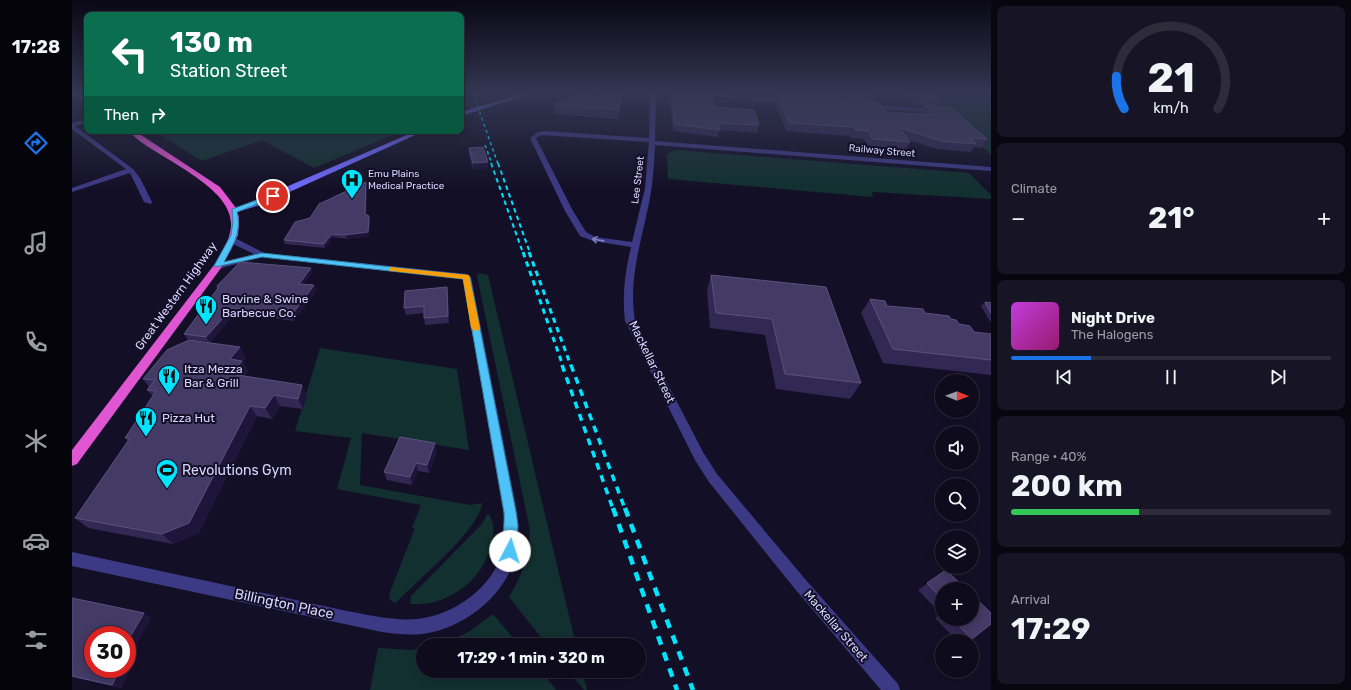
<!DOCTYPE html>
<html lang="en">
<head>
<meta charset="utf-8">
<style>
	:root { --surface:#0e0b1c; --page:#171425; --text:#f1f3f6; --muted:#9b9ba3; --line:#2e2b3b; --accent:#1a73e8 }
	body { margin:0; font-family:Rubik,sans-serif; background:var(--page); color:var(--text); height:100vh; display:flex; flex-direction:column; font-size:15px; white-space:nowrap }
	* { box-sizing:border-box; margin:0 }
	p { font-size:13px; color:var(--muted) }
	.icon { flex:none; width:22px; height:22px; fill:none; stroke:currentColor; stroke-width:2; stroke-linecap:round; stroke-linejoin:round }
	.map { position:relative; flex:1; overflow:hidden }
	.side { display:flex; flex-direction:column; gap:6px; padding:6px; background:#08060f; width:360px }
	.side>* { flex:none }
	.top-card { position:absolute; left:12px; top:12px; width:380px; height:122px; border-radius:8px; box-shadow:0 2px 10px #0003,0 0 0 1px var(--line); background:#0b6e4f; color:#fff; overflow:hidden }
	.needle { width:26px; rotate:91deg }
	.fabs { position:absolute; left:863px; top:374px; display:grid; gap:8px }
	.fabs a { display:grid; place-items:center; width:44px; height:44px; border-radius:50%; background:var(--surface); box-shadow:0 2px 10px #0003,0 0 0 1px var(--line); font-size:20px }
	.speed { position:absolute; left:12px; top:626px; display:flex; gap:8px; font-size:20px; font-weight:700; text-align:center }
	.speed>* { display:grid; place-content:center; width:52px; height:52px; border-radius:50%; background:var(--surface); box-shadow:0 2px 10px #0003,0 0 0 1px var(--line); line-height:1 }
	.speed .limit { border:6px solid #d22; background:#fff; color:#111 }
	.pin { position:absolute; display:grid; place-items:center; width:34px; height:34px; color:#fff; margin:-17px; border:2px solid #fff; border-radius:50%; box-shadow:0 1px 4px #0007 }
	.me { position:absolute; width:44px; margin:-22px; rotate:5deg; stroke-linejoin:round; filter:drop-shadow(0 0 3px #0008) }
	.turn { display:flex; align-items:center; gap:14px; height:84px; padding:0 20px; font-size:18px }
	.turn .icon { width:52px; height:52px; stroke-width:2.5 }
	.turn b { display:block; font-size:28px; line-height:34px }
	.then { display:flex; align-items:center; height:38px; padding:0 20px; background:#0003; gap:8px; font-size:15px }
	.big { font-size:30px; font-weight:700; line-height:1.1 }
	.side .tile { flex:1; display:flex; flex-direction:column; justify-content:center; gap:6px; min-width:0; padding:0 14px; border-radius:8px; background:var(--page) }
	.side .dial { align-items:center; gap:0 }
	.dial svg { height:104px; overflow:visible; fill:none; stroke:var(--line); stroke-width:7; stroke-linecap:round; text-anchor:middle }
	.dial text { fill:var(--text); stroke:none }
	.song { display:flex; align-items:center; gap:12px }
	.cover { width:48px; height:48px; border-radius:6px; background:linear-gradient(135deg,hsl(290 70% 55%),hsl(320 70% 35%)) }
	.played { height:4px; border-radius:2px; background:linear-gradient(90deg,var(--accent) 25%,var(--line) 25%) }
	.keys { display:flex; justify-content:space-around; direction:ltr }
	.heat { display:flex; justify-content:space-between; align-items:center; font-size:22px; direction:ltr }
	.charge { height:6px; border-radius:3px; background:linear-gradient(90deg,#34c759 40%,var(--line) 0) }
	.trip { position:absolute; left:344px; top:638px; width:230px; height:40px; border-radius:20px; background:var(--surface); box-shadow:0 2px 10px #0003,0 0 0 1px var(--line); font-weight:700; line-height:40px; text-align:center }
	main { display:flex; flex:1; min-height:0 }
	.tabs { display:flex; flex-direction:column; width:72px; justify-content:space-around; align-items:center; background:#06040b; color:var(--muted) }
	.tabs .icon { width:28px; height:28px }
	.tabs .active { color:var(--accent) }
	.tabs b { font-size:18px; color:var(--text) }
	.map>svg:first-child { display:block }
	.green { fill:#12302f }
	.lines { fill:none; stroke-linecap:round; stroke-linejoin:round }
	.minor { fill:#3d3a85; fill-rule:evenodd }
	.secondary { fill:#6f6bff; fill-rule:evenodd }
	.trunk { fill:#e055d1; fill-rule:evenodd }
	.rail-far4 { stroke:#00e5ff; stroke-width:1.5; stroke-dasharray:3.5 3; stroke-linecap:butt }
	.rail-far3 { stroke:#00e5ff; stroke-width:2; stroke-dasharray:4.5 3.5; stroke-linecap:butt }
	.rail-far2 { stroke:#00e5ff; stroke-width:3; stroke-dasharray:5.5 4.5; stroke-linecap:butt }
	.rail-far1 { stroke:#00e5ff; stroke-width:3.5; stroke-dasharray:7 6; stroke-linecap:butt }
	.rail { stroke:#00e5ff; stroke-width:4.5; stroke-dasharray:9 8; stroke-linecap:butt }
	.wall { fill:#312854 }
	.shaded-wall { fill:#1d163a }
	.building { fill:#433a66; stroke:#5a527e }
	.oneway { stroke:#837fbc }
	.route { fill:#4fc3f7; stroke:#337fa1 }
	.slow { fill:#f59e0b }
	.labels { text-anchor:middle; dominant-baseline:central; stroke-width:4; stroke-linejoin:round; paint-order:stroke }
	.far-street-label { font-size:10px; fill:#d9d4ff; stroke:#130f26 }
	.far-poi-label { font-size:10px; fill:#d9d4ff; stroke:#130f26; text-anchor:start }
	.street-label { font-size:12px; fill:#d9d4ff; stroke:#130f26 }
	.poi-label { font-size:12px; fill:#d9d4ff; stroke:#130f26; text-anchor:start }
	.near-poi-label { font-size:14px; fill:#d9d4ff; stroke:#130f26; text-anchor:start }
	.near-street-label { font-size:14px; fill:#d9d4ff; stroke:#130f26 }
</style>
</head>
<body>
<main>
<nav class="tabs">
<b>17:28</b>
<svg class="icon active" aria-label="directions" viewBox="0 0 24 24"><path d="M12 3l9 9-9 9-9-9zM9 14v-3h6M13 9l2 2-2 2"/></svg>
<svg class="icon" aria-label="music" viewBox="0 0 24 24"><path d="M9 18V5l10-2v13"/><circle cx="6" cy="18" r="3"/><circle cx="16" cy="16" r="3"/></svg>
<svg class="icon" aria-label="phone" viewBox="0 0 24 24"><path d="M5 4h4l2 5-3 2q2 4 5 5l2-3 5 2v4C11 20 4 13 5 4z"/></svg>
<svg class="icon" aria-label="climate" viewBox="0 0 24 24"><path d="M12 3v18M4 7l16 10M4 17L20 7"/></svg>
<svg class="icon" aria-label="car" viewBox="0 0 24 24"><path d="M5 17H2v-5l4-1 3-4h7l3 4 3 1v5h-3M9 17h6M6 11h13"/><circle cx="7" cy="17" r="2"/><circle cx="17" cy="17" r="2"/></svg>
<svg class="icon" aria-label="filters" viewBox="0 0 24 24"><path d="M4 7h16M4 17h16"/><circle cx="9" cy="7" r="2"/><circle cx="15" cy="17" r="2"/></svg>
</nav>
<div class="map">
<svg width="919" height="690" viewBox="0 0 919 690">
	<rect width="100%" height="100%" fill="#130f26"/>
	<path class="green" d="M857,93H919V155Z
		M82,131H330L242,168L190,140L130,161Z
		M603,150L897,173L919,195V199L800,192L801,197L596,179L595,154Z
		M407,273L416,275L504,645H475L437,597C451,574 456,557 458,530L405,276Z
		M248,348L385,369L397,450L290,433L288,485L398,505L410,503C408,530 344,581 324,603L318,600L317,595L343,528H340L349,505L265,489L279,438L223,431Z
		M416,513C430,533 414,566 398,582C391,589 378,596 369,600C359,604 348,604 338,604L339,596L410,524Z
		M421,614L447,645H370L398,631Z
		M306,648L340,650L351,648V671H469L484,690H298Z
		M496,671H510L515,690H512Z"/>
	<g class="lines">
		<path class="minor" d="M578,93H584L583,141L919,167V171L583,145C582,165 581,184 577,203C569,243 556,280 563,321L631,452L645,474L733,579L826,684L828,690H809L723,589L637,482L623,460L553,321C550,295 553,272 559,247L521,241L508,236L493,211L458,138L466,132L473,131L577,138ZM469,135L577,142L573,188L560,242L523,237L514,232L501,211L464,138Z
			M593,93H621L717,99L720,101L717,103Z
			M795,105L863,109L866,111L863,113L797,108L795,107Z
			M15,119V123L3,126L61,169L68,178L80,202L79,204L72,202L58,173L0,192V188L54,169L0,129V123Z
			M157,238H163L192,253L395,274L399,277L445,512C446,523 448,535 446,546C439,590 398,625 356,633C341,636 325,634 310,632L0,566V552L275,611C297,615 322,621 345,619C382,615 421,588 431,550C434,540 433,528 432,517L391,279L190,257L146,269L143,268V264L182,254L157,242Z"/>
		<path class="secondary" d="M453,93H461L389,116V112Z
			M344,131H352L191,204L162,213L158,211Z"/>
		<path class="trunk" d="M0,93H7L15,98V103Z
			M56,131H63L148,187L164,208L167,217L166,235L149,268L5,464L0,466V450L142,265C150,253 158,240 159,226C162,185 81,157 56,131Z"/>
		<path class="rail-far4" d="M401,93L426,164
			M413,145L420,164"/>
		<path class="rail-far3" d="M419,163L451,253
			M426,163L458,253"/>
		<path class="rail-far2" d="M451,252L491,366
			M457,252L499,366"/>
		<path class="rail-far1" d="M490,365L541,509
			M499,365L553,509"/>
		<path class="rail" d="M541,508L605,690
			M553,508L621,690"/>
	</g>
	<path class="wall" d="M550,93L546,119L482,114V104L527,99Z
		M607,93H633V97L642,107L687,125L685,133L647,130L646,137L601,131L598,102L600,95L607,96Z
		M700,93H799L801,95L798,101L814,112L850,114L849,113L852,106L842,105L831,93H862L870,101L867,106L915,139L910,148L902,147L899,152L865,149L836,140L838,142L833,151L797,148L792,139L779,138L778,136L714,131L703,102L705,97H701Z
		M397,148L416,168L401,169L397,154Z
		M294,182L295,185L294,214L297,216L298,219L297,236L275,239L261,237L253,248L213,244L212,240L238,218Z
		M239,268L240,273L232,284L242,285L244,291L222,321L163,313L138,342L115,339L112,334L146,288Z
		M639,275L789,383L778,399L704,389L693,335L638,328L635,290Z
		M376,294L377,323L353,325L352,318V313L334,315L332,308Z
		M798,299L815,306L879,319L887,324L902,332L919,334V375L811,363L789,313Z
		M913,302L919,303V323L909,306Z
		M174,358L171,362L176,371L172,376L235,396L231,409L208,406L200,419L185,416L127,533L101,544L16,528L3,518L56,441L53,438L81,396L75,390L77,387L71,379Z
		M365,451L357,473L346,471L340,485L315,480L312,472Z
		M874,570L870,589V619H900V639L896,641H885L863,618L869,614L846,590Z
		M0,598L72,613L79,618L58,655L64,658L49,688L0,677Z"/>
	<path class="shaded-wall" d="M416,162V168L401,169V163Z
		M294,182L295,185L294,218L293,214Z
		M297,216L298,219L297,236L275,239L273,235Z
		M260,234L261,237L253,248L252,244Z
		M239,268L240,273L229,289L227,284Z
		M242,285L244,291L222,321L219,316Z
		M375,287L376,294L377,323L376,316Z
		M160,308L163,313L138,342L134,337Z
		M168,347L174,358L171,362L176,371L166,385L159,374L158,359Z
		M230,385L235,396L231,409L226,399Z
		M202,395L208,406L200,419L193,408Z
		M178,406L185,416L127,533L101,544L90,534Z
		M363,443L365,451L357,473L355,465Z
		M344,463L346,471L340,485L338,477Z
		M72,613L79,618L58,655L64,658L49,688L40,685L48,669H55V642Z"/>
	<path class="building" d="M529,93H550L547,110L483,105L482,104L516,94L527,99Z
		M608,93H633V97L640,98L642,107L682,110L687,125L646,123L648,130L603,124L600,95L609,96Z
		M773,93H799L801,95Z
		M840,93H862L870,101L845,99Z
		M705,95L806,102L814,112L863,115L853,105L878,107L915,139L899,138L904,144L869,141L826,127L838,142L801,139L796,131L783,130L782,127L717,123Z
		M411,147L416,162L401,163L397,148Z
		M294,182L293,214L297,216L296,232L273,235L260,234L252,244L212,240L223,222L238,218L247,204Z
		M168,262L239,268L227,284L242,285L219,316L160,308L134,337L112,334L146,288L145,286Z
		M639,275L754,287L789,383L713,374L700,319L644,313Z
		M375,287L376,316L352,318V306L332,308L333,291Z
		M798,299L813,301L815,306L851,309L853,313L877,316L879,319L884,320L887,324L898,326L902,332L919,334V360L821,349Z
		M913,302L919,303V313Z
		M117,340L168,347L158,359L170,361L159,374L230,385L226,399L202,395L193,408L178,406L117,523L90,534L3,518L58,438H53L84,391L75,390L83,380L71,379L95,350Z
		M328,437L363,443L355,465L344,463L338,477L312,472Z
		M874,570L894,589H870V599L855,583Z
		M900,595L919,613V624L900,639L880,619H900Z
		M0,598L72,613L55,642V635H21V669H48L40,685L0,676Z"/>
	<defs><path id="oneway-shaft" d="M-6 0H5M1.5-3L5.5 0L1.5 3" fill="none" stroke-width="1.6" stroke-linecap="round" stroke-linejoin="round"/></defs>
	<use class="oneway" href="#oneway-shaft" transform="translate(526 240) rotate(-169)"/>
	<linearGradient id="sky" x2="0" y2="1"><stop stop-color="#0a0815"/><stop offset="0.49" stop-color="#333752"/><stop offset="1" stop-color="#333752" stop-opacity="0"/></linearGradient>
	<rect width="919" height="190" fill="url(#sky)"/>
	<path class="route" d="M199,195L205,196L165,212C170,232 161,245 152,262L190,253L394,275L398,277L444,512L446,526L442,555L438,557L433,555C429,545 433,524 432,512L391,279L190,257L143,267L142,266L159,235L161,221L160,209Z"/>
	<path class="slow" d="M317,267L397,275L408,328L407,330L403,331L399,328L391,279L320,271H317Z"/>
	<defs>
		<g id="hospital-pin" transform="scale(1.15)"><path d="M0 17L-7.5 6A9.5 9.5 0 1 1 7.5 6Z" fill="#00e5ff" stroke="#130f26"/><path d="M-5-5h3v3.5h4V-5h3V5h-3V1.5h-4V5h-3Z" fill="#111"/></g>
		<g id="restaurant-pin" transform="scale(1.15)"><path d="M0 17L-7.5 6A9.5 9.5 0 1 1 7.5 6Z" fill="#00e5ff" stroke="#130f26"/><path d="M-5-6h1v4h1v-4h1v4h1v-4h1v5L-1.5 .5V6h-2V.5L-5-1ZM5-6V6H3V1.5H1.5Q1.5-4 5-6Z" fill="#111"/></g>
		<g id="stadium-pin" transform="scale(1.15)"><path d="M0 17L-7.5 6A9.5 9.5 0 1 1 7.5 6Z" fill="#00e5ff" stroke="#130f26"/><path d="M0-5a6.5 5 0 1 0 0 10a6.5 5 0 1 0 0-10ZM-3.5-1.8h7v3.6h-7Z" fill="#111"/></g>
	</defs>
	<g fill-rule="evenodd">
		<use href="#hospital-pin" x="280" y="180"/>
		<use href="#restaurant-pin" x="134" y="306"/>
		<use href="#restaurant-pin" x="97" y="376"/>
		<use href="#restaurant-pin" x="74" y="418"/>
		<use href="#stadium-pin" x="95" y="470"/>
	</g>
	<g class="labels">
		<g class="far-street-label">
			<text transform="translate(810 151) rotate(5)">Railway Street</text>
			<text transform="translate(566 180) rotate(-83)">Lee Street</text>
		</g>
		<g class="far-poi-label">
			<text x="296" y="174">Emu Plains<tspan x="296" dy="12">Medical Practice</tspan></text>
		</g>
		<g class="street-label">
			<text transform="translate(104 296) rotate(-54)">Great Western Highway</text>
			<text transform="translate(580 362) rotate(64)">Mackellar Street</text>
			<text transform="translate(764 626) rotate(49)">Mackellar Street</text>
		</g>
		<g class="poi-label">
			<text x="150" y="299">Bovine &amp; Swine<tspan x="150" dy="14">Barbecue Co.</tspan></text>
			<text x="112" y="369">Itza Mezza<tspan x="112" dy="14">Bar &amp; Grill</tspan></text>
			<text x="90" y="418">Pizza Hut</text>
		</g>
		<g class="near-poi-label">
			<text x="110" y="470">Revolutions Gym</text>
		</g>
		<g class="near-street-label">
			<text transform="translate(212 604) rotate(12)">Billington Place</text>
		</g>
	</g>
</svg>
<div class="fabs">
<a><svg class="needle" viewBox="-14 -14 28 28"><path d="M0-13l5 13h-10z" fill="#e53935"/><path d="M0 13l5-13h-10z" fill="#9b9ba3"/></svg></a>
<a><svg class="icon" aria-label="sound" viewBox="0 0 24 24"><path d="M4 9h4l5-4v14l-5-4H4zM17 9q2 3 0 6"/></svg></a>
<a><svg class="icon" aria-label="search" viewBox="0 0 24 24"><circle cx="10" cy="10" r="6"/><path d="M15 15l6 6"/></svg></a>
<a><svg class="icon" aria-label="layers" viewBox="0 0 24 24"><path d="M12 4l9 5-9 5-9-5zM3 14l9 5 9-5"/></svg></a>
<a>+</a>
<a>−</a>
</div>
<div class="speed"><div class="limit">30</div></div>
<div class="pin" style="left:201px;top:196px;background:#d93025"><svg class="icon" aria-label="arrive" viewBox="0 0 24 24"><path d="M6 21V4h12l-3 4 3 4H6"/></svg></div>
<svg class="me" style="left:438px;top:551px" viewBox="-20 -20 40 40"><circle r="19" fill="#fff"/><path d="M0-13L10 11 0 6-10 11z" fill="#4fc3f7"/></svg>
<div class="trip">17:29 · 1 min · 320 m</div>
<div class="top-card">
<div class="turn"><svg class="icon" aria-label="left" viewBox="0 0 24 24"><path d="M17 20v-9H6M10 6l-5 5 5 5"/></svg><div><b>130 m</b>Station Street</div></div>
<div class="then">Then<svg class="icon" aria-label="right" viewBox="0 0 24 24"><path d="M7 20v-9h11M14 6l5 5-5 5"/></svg></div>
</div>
</div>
<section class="side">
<div class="tile dial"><svg viewBox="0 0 100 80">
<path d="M14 69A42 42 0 1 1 86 69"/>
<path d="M14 69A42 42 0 0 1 8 44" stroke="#1a73e8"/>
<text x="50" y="56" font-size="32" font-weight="700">21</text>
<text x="50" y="72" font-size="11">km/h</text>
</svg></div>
<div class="tile"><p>Climate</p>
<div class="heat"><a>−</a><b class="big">21°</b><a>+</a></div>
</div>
<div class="tile">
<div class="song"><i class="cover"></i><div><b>Night Drive</b><p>The Halogens</p></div></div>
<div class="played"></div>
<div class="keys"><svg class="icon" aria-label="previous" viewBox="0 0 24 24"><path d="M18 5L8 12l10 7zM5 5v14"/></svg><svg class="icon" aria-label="pause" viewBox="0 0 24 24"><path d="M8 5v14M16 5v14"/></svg><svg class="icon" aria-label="next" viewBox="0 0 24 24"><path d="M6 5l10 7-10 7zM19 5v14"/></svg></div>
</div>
<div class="tile"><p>Range · 40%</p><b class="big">200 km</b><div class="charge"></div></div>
<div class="tile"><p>Arrival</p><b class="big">17:29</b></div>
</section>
</main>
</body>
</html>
